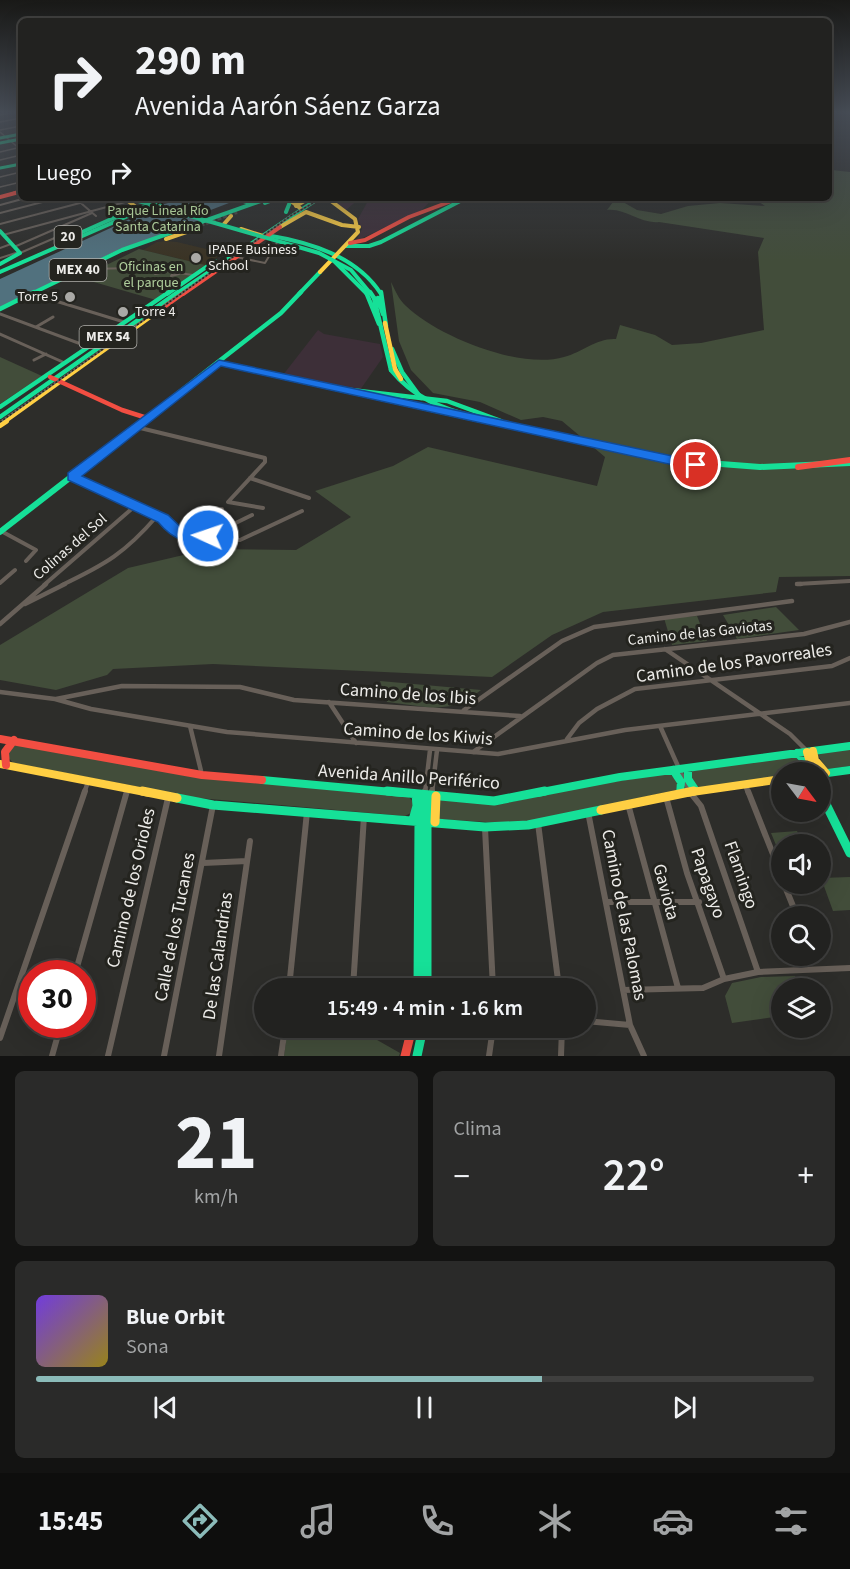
<!DOCTYPE html>
<html lang="es">
<head>
<meta charset="utf-8">
<style>
	:root { --surface:#222220; --page:#2a2a29; --text:#f1f3f6; --muted:#a2a4a5; --line:#3f3f3e; --accent:#8bbbb9 }
	body { margin:0; font-family:"Source Sans 3",sans-serif; background:var(--page); color:var(--text); height:100vh; display:flex; flex-direction:column; font-size:22px; white-space:nowrap }
	* { box-sizing:border-box; margin:0 }
	p { font-size:20px; color:var(--muted) }
	.icon { flex:none; width:33px; height:33px; fill:none; stroke:currentColor; stroke-width:2; stroke-linecap:round; stroke-linejoin:round }
	.map { position:relative; height:1056px; overflow:hidden }
	.panel { display:flex; flex-direction:column; gap:15px; padding:15px; background:#131312; flex:1 }
	.panel>* { flex:none }
	.hud { position:absolute; left:18px; top:18px; width:814px; height:183px; border-radius:9px; box-shadow:0 6px 24px #0002,0 0 0 2px var(--line); background:#222220; color:var(--text); overflow:hidden }
	.needle { width:39px; rotate:122deg }
	.fabs { position:absolute; left:771px; top:762px; display:grid; gap:12px }
	.fabs a { display:grid; place-items:center; width:60px; height:60px; border-radius:50%; background:var(--surface); box-shadow:0 6px 24px #0002,0 0 0 2px var(--line); font-size:30px }
	.speed { position:absolute; left:18px; top:960px; display:flex; gap:12px; font-size:30px; font-weight:700; text-align:center }
	.speed>* { display:grid; place-content:center; width:78px; height:78px; border-radius:50%; background:var(--surface); box-shadow:0 6px 24px #0002,0 0 0 2px var(--line); line-height:1 }
	.speed .limit { border:9px solid #d22; background:#fff; color:#111 }
	.pin { position:absolute; display:grid; place-items:center; width:51px; height:51px; color:#fff; margin:-26px; border:3px solid #fff; border-radius:50%; box-shadow:0 2px 6px #0007 }
	.me { position:absolute; width:66px; margin:-33px; rotate:273deg; stroke-linejoin:round; filter:drop-shadow(0 0 4px #0008) }
	.turn { display:flex; align-items:center; gap:21px; height:126px; padding:0 18px; font-size:27px }
	.turn .icon { width:78px; height:78px; stroke-width:2.5 }
	.turn b { display:block; font-size:42px; line-height:51px }
	.then { display:flex; align-items:center; height:57px; padding:0 18px; background:#0003; gap:12px; font-size:22px }
	.big { font-size:45px; font-weight:600; line-height:1.1 }
	.panel .widget { flex:1; display:flex; flex-direction:column; justify-content:center; gap:9px; min-width:0; padding:0 21px; border-radius:9px; background:var(--page) }
	.panel .dial { align-items:center; gap:0 }
	.dial b { font-size:78px; line-height:1 }
	.song { display:flex; align-items:center; gap:18px }
	.cover { width:72px; height:72px; border-radius:9px; background:linear-gradient(135deg,hsl(260 70% 55%),hsl(50 70% 35%)) }
	.played { height:6px; border-radius:3px; background:linear-gradient(90deg,var(--accent) 65%,var(--line) 65%) }
	.keys { display:flex; justify-content:space-around; direction:ltr }
	.heat { display:flex; justify-content:space-between; align-items:center; font-size:33px; direction:ltr }
	.panel .tiles { flex:1; display:grid; gap:15px; grid-template-columns:1fr 1fr }
	.widget:last-child { grid-column:span 2 }
	.trip { position:absolute; left:254px; top:978px; width:342px; height:60px; border-radius:30px; background:var(--surface); box-shadow:0 6px 24px #0002,0 0 0 2px var(--line); font-weight:600; line-height:60px; text-align:center }
	.tabs { display:flex; height:96px; justify-content:space-around; align-items:center; background:#0e0e0d; color:var(--muted) }
	.tabs .icon { width:42px; height:42px }
	.tabs .current { color:var(--accent) }
	.tabs b { font-size:27px; color:var(--text) }
	.map>svg:first-child { display:block }
	.industrial { fill:#3d2f38 }
	.education { fill:#3a3324 }
	.green { fill:#424d3a }
	.water { fill:#51717e }
	.lines { fill:none; stroke-linecap:round; stroke-linejoin:round }
	.highway-tunnel { stroke:#4a4a47; stroke-width:4; stroke-dasharray:4 2; stroke-linecap:butt }
	.street-far5 { stroke:#686059; stroke-width:1.5 }
	.street-far4 { stroke:#686059; stroke-width:2 }
	.street-far3 { stroke:#686059; stroke-width:3 }
	.street-far2 { stroke:#686059; stroke-width:4 }
	.street-far1 { stroke:#686059; stroke-width:4.5 }
	.street { stroke:#686059; stroke-width:6 }
	.fast-far5 { stroke:#16e098; stroke-width:3 }
	.fast-far4 { stroke:#16e098; stroke-width:4 }
	.fast-far3 { stroke:#16e098; stroke-width:4.5 }
	.fast-far2 { stroke:#16e098; stroke-width:6 }
	.fast-far1 { stroke:#16e098; stroke-width:8 }
	.fast { stroke:#16e098; stroke-width:9 }
	.slow-far4 { stroke:#ffcf43; stroke-width:4 }
	.slow-far3 { stroke:#ffcf43; stroke-width:4.5 }
	.slow-far2 { stroke:#ffcf43; stroke-width:6 }
	.slow-far1 { stroke:#ffcf43; stroke-width:8 }
	.slow { stroke:#ffcf43; stroke-width:9 }
	.jam-far5 { stroke:#f24e42; stroke-width:3 }
	.jam-far4 { stroke:#f24e42; stroke-width:4 }
	.jam-far3 { stroke:#f24e42; stroke-width:4.5 }
	.jam-far2 { stroke:#f24e42; stroke-width:6 }
	.jam-far1 { stroke:#f24e42; stroke-width:8 }
	.jam { stroke:#f24e42; stroke-width:9 }
	.rail-casing { stroke:#66635f; stroke-width:2 }
	.rail { stroke:#24241f; stroke-width:1.5; stroke-dasharray:2; stroke-linecap:butt }
	.fast-bridge-far1 { stroke:#16e098; stroke-width:4 }
	.fast-bridge { stroke:#16e098; stroke-width:4.5 }
	.slow-bridge { stroke:#ffcf43; stroke-width:4.5 }
	.route { fill:#1a73e8; stroke:#114b97; stroke-width:1.5 }
	.poi-dot { fill:#aaa9a6; stroke:#24241f; stroke-width:2 }
	.labels { text-anchor:middle; dominant-baseline:central; stroke-width:6; stroke-linejoin:round; paint-order:stroke }
	.far-park-label { font-size:14px; fill:#afce9c; stroke:#24241f }
	.shield { fill:#24241f; stroke:#b1b0ac; stroke-width:1.5 }
	.shield-label { font-size:14px; font-weight:bold; fill:#edece9 }
	.far-poi-label { font-size:14px; fill:#edece9; stroke:#24241f; text-anchor:start }
	.street-label { font-size:15px; fill:#edece9; stroke:#24241f }
	.near-street-label { font-size:18px; fill:#edece9; stroke:#24241f }
</style>
</head>
<body>
<div class="map">
<svg width="850" height="1056" viewBox="0 0 850 1056">
	<rect width="100%" height="100%" fill="#2d2d2a"/>
	<path class="industrial" d="M332,198H433L422,210L356,241L362,229L358,219L369,199L360,198L346,210L332,200Z
		M318,330L324,334L380,344L383,357L360,390L283,375Z"/>
	<path class="education" d="M166,241L177,242L223,253L194,273L181,259L143,250L157,242Z"/>
	<path class="green" d="M832,170L850,172V576L779,577L776,592L603,612L552,635L492,677L213,664L113,669L107,675L56,690L0,680V645L128,568L209,549L296,550L351,517L315,491L393,466L428,447L597,486L605,457L562,421L543,417L521,420L480,402L433,393L411,370L399,341L391,282C395,290 399,300 406,306C437,336 520,370 564,357C583,352 596,338 616,339L620,325L655,335L672,345L701,343L764,330L758,252L764,238L659,222C640,224 626,208 607,210L616,198L637,210L661,214L688,206L720,203L765,206L753,198H830Z
		M139,249L205,265L156,300L80,278Z
		M0,357L42,376L0,404Z
		M776,607L799,630L737,639L723,615Z
		M697,616L707,641L672,645L664,618Z
		M380,681L481,690L461,705L433,708L387,702Z
		M11,745L39,747L193,777L408,796L415,804L413,812L405,816L198,798L13,763L7,756Z
		M850,749V766L827,769L816,753Z
		M794,756L804,765V772H782L781,776L698,788L692,782V771Z
		M669,773L678,782L676,790L516,824L439,819L437,805L441,799L501,804L600,784Z
		M797,831L803,844H782L781,857L771,833Z
		M850,877V910L833,911L821,878Z
		M795,976L799,988H782L781,1016L732,1023L725,996L732,983L761,977Z
		M295,1028H356L400,1053L399,1056H284L287,1034Z"/>
	<path class="water" d="M185,198H242L195,216L205,219L112,253L0,308V279L143,213L141,211Z"/>
	<g class="lines">
		<path class="highway-tunnel" d="M189,229L237,212"/>
		<path class="street-far5" d="M0,115L11,113
			M0,122L21,118
			M0,130L21,126
			M0,132L21,150
			M0,152L17,148
			M0,160L21,155
			M0,177L21,172
			M0,187L21,182"/>
		<path class="street-far4" d="M75,198L96,216
			M0,205L26,198
			M0,213L58,198
			M0,224L99,198
			M3,235L129,201
			M14,247L92,213
			M0,248L11,244
			M20,253L80,227
			M236,257L265,263L278,241
			M0,258L19,252
			M133 269a3 3 0 1 1 6 0a3 3 0 1 1-6 0Z
			M140,268L174,272
			M90,269L134,268
			M154,270L155,274L165,272
			M177,272L179,274L171,276L173,273Z
			M179,273L193,275"/>
		<path class="street-far3" d="M36,295L124,322
			M0,314L89,347
			M36,327L53,317
			M0,334L65,363
			M34,360L46,354"/>
		<path class="street-far2" d="M136,427L265,458V462L228,502L263,508
			M70,476L163,519L184,537L240,540L302,511
			M250,478L309,498
			M173,530L222,509
			M1,531L36,550L26,561
			M205,538L252,515
			M0,583L15,570
			M797,584L850,581
			M44,585L135,506
			M62,585C106,564 125,553 157,516"/>
		<path class="street-far1" d="M797,584H801
			M25,604L65,584
			M0,624L46,584
			M665,649L790,734L807,751
			M0,692L55,699L91,709L227,732L498,754L625,730L850,703
			M56,699L122,686L240,687L294,700L520,716
			M329,702L356,743
			M464,710L562,641L594,627L792,601
			M190,726L202,775
			M660,726L690,793
			M567,739L579,723L597,709L635,689L832,666L850,658
			M473,752L597,663L613,655L804,634L850,622
			M745,785L748,793
			M84,793L88,782
			M127,793L128,789
			M425,793L430,750
			M432,793L437,750"/>
		<path class="street" d="M689,791L701,806L758,972
			M748,791L782,877
			M425,794V791
			M432,795V791
			M666,797L687,873L724,979
			M628,804L678,988
			M588,812L630,1025L644,1056
			M538,823L559,988
			M485,828L493,988
			M203,863L247,861
			M784,884L797,916
			M606,902H699
			M75,974L127,791
			M289,988L307,812
			M353,988L364,816
			M623,990L703,988L724,979L758,972L850,968
			M585,1021L630,1025
			M0,1038L85,791
			M52,1056L61,1024
			M108,1056L168,798
			M164,1056L213,805
			M219,1056L250,841
			M281,1056L285,1028
			M489,1056L493,1028
			M561,1056L562,1028"/>
		<path class="fast-far5" d="M0,138L21,134
			M0,143L21,139
			M0,168L21,164"/>
		<path class="fast-far4" d="M144,198H156
			M234,198L250,203
			M265,203L278,198
			M286,212L290,202
			M0,231L20,253L0,264
			M266,235C309,242 357,256 381,294
			M346,246H369L381,242L466,198
			M334,261L367,294
			M0,272L169,198
			M31,294L122,250L269,198
			M167,294L215,261
			M176,294L319,198
			M299,294L320,272"/>
		<path class="fast-far3" d="M366,292L379,324
			M381,292L386,326
			M374,298L391,370
			M378,298L383,314
			M0,309L34,292
			M392,349L402,372L421,398
			M218,363L478,420
			M351,390L447,401L501,421
			M0,407L169,292
			M0,417L178,292
			M141,422L281,313L301,292"/>
		<path class="fast-far2" d="M669,460L760,467L850,463
			M0,532L143,421"/>
		<path class="fast-far1" d="M797,753L805,761L809,772
			M688,769V779L696,791
			M673,770L681,782L680,793
			M820,774L850,770
			M262,780L403,793
			M537,793L620,777L850,746"/>
		<path class="fast" d="M387,791L494,801L545,791
			M820,792L850,853
			M177,798L213,805L485,827L528,825L601,810
			M413,820L417,806L416,794
			M418,988L419,821L425,795
			M427,988V822L432,796
			M417,1056L423,1028"/>
		<path class="slow-far4" d="M124,198L136,207
			M287,198L300,208
			M296,206L309,198
			M224,224L231,216
			M280,227L306,212L342,225L359,227
			M241,229L266,237
			M166,239L198,228
			M320,272L358,232L355,219L327,198"/>
		<path class="slow-far3" d="M385,323L395,369
			M476,417L499,422
			M4,422L157,312"/>
		<path class="slow-far2" d="M492,421L669,460
			M0,425L6,421"/>
		<path class="slow-far1" d="M813,751L815,760L826,773
			M807,752L813,772
			M0,764L150,793
			M685,793L782,779"/>
		<path class="slow" d="M142,791L177,798
			M601,810L694,791
			M435,822L436,796"/>
		<path class="jam-far5" d="M14,193L21,191"/>
		<path class="jam-far4" d="M0,197L19,192
			M350,243L365,240L409,217L449,202
			M183,294L280,227"/>
		<path class="jam-far3" d="M157,312L185,292
			M50,377L122,410L147,418"/>
		<path class="jam-far2" d="M798,467L850,460"/>
		<path class="jam-far1" d="M0,739L202,775L262,780
			M6,765L5,752L14,740"/>
		<path class="jam" d="M405,1056L412,1028"/>
		<g class="rail-casing">
			<path id="rail" d="M0,422L292,215L322,198"/>
		</g>
		<use href="#rail" class="rail"/>
		<path class="fast-bridge-far1" d="M135,200L319,253L351,270L371,294
			M161,205L158,201L163,198
			M80,233L138,207H157"/>
		<path class="fast-bridge" d="M370,292L374,298
			M391,370C414,398 442,409 476,417"/>
		<path class="slow-bridge" d="M395,369L401,379"/>
	</g>
	<linearGradient id="sky" x2="0" y2="1"><stop stop-color="#191917"/><stop offset="0.43" stop-color="#464c55"/><stop offset="1" stop-color="#464c55" stop-opacity="0"/></linearGradient>
	<rect width="850" height="261" fill="url(#sky)"/>
	<path class="route" d="M219,360L696,461L702,465L696,470L221,366L82,476L168,515L186,532H213V540C190,547 173,540 158,522L68,480V473Z"/>
	<g class="poi-dot">
		<circle cx="196" cy="258" r="6"/>
		<circle cx="70" cy="297" r="6"/>
		<circle cx="123" cy="312" r="6"/>
	</g>
	<g class="labels">
		<g class="far-park-label">
			<text x="158" y="211">Parque Lineal Río<tspan x="158" dy="16">Santa Catarina</tspan></text>
			<text x="151" y="267">Oficinas en<tspan x="151" dy="16">el parque</tspan></text>
		</g>
		<g class="shield">
			<rect x="54.5" y="226" width="27" height="22" rx="4.5"/>
			<rect x="49.5" y="259" width="57" height="22" rx="4.5"/>
			<rect x="79.5" y="326" width="57" height="22" rx="4.5"/>
		</g>
		<g class="shield-label">
			<text x="68" y="237">20</text>
			<text x="78" y="270">MEX 40</text>
			<text x="108" y="337">MEX 54</text>
		</g>
		<g class="far-poi-label">
			<text x="208" y="250">IPADE Business<tspan x="208" dy="16">School</tspan></text>
			<text x="58" y="297" text-anchor="end">Torre 5</text>
			<text x="135" y="312">Torre 4</text>
		</g>
		<g class="street-label">
			<text transform="translate(70 547) rotate(-41)">Colinas del Sol</text>
			<text transform="translate(700 633) rotate(-6)">Camino de las Gaviotas</text>
		</g>
		<g class="near-street-label">
			<text transform="translate(734 663) rotate(-8)">Camino de los Pavorreales</text>
			<text transform="translate(408 694) rotate(4)">Camino de los Ibis</text>
			<text transform="translate(418 734) rotate(4)">Camino de los Kiwis</text>
			<text transform="translate(409 777) rotate(4)">Avenida Anillo Periférico</text>
			<text transform="translate(741 875) rotate(71)">Flamingo</text>
			<text transform="translate(708 883) rotate(71)">Papagayo</text>
			<text transform="translate(131 888) rotate(-77)">Camino de los Orioles</text>
			<text transform="translate(666 892) rotate(75)">Gaviota</text>
			<text transform="translate(624 915) rotate(79)">Camino de las Palomas</text>
			<text transform="translate(175 927) rotate(-79)">Calle de los Tucanes</text>
			<text transform="translate(218 956) rotate(-82)">De las Calandrias</text>
		</g>
	</g>
</svg>
<div class="fabs">
<a><svg class="needle" viewBox="-14 -14 28 28"><path d="M0-13l5 13h-10z" fill="#e53935"/><path d="M0 13l5-13h-10z" fill="#a2a4a5"/></svg></a>
<a><svg class="icon" aria-label="sound" viewBox="0 0 24 24"><path d="M4 9h4l5-4v14l-5-4H4zM17 9q2 3 0 6"/></svg></a>
<a><svg class="icon" aria-label="search" viewBox="0 0 24 24"><circle cx="10" cy="10" r="6"/><path d="M15 15l6 6"/></svg></a>
<a><svg class="icon" aria-label="layers" viewBox="0 0 24 24"><path d="M12 4l9 5-9 5-9-5zM3 14l9 5 9-5"/></svg></a>
</div>
<div class="speed"><div class="limit">30</div></div>
<div class="pin" style="left:696px;top:465px;background:#d93025"><svg class="icon" aria-label="arrive" viewBox="0 0 24 24"><path d="M6 21V4h12l-3 4 3 4H6"/></svg></div>
<svg class="me" style="left:208px;top:536px" viewBox="-20 -20 40 40"><circle r="17" fill="#1a73e8" stroke="#fff" stroke-width="3"/><path d="M0-11L8 9 0 5-8 9z" fill="#fff"/></svg>
<div class="trip">15:49 · 4 min · 1.6 km</div>
<div class="hud">
<div class="turn"><svg class="icon" aria-label="right" viewBox="0 0 24 24"><path d="M7 20v-9h11M14 6l5 5-5 5"/></svg><div><b>290 m</b>Avenida Aarón Sáenz Garza</div></div>
<div class="then">Luego<svg class="icon" aria-label="right" viewBox="0 0 24 24"><path d="M7 20v-9h11M14 6l5 5-5 5"/></svg></div>
</div>
</div>
<section class="panel">
<div class="tiles">
<div class="widget dial"><b>21</b><p>km/h</p></div>
<div class="widget"><p>Clima</p>
<div class="heat"><a>−</a><b class="big">22°</b><a>+</a></div>
</div>
<div class="widget">
<div class="song"><i class="cover"></i><div><b>Blue Orbit</b><p>Sona</p></div></div>
<div class="played"></div>
<div class="keys"><svg class="icon" aria-label="previous" viewBox="0 0 24 24"><path d="M18 5L8 12l10 7zM5 5v14"/></svg><svg class="icon" aria-label="pause" viewBox="0 0 24 24"><path d="M8 5v14M16 5v14"/></svg><svg class="icon" aria-label="next" viewBox="0 0 24 24"><path d="M6 5l10 7-10 7zM19 5v14"/></svg></div>
</div>
</div>
</section>
<nav class="tabs">
<b>15:45</b>
<svg class="icon current" aria-label="directions" viewBox="0 0 24 24"><path d="M12 3l9 9-9 9-9-9zM9 14v-3h6M13 9l2 2-2 2"/></svg>
<svg class="icon" aria-label="music" viewBox="0 0 24 24"><path d="M9 18V5l10-2v13"/><circle cx="6" cy="18" r="3"/><circle cx="16" cy="16" r="3"/></svg>
<svg class="icon" aria-label="phone" viewBox="0 0 24 24"><path d="M5 4h4l2 5-3 2q2 4 5 5l2-3 5 2v4C11 20 4 13 5 4z"/></svg>
<svg class="icon" aria-label="climate" viewBox="0 0 24 24"><path d="M12 3v18M4 7l16 10M4 17L20 7"/></svg>
<svg class="icon" aria-label="car" viewBox="0 0 24 24"><path d="M5 17H2v-5l4-1 3-4h7l3 4 3 1v5h-3M9 17h6M6 11h13"/><circle cx="7" cy="17" r="2"/><circle cx="17" cy="17" r="2"/></svg>
<svg class="icon" aria-label="filters" viewBox="0 0 24 24"><path d="M4 7h16M4 17h16"/><circle cx="9" cy="7" r="2"/><circle cx="15" cy="17" r="2"/></svg>
</nav>
</body>
</html>
